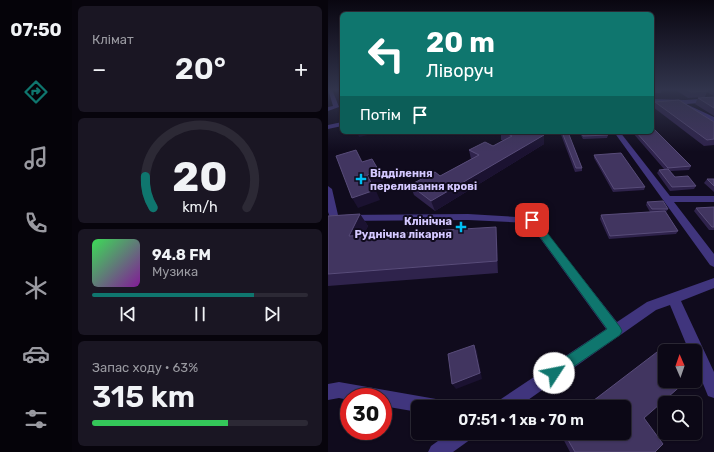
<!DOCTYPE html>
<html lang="uk">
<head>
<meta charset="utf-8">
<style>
	:root { --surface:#0c0816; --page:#1a1623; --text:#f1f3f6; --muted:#9a9aa1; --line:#2c2935; --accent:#0f766e }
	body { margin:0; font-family:Rubik,sans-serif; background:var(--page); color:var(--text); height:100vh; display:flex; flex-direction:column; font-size:15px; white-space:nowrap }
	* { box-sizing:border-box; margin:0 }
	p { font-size:13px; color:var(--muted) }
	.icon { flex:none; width:22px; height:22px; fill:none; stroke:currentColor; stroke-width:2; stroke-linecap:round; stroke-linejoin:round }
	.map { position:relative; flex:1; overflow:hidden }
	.side { display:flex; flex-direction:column; gap:6px; padding:6px; background:#07040c; width:256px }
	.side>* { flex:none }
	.guide { position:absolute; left:12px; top:12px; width:314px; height:122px; border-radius:6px; box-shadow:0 1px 3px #0004,0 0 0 1px var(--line); background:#0f766e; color:#fff; overflow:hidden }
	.needle { width:26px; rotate:358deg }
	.buttons { position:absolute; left:330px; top:344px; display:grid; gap:8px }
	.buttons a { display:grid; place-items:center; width:44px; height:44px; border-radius:6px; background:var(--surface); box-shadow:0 1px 3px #0004,0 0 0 1px var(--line); font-size:20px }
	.speed { position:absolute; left:12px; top:388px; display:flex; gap:8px; font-size:20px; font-weight:700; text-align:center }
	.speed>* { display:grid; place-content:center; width:52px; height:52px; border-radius:50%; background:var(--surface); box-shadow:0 1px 3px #0004,0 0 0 1px var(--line); line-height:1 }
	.speed .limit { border:6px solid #d22; background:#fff; color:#111 }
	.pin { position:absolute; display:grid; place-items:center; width:34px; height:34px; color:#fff; margin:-17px; border-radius:8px; box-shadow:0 2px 6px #0006 }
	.me { position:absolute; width:44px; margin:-22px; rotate:56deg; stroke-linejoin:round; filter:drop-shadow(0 0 3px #0008) }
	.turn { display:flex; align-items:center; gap:14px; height:84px; padding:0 20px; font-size:18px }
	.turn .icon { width:52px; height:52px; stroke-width:2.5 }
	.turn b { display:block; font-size:28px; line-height:34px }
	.then { display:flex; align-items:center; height:38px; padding:0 20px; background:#0003; gap:8px; font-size:15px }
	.big { font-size:30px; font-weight:600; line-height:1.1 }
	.side .widget { flex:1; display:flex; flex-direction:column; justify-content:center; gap:6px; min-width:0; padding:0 14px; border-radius:6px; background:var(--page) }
	.side .dial { align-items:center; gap:0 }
	.dial svg { height:104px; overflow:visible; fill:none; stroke:var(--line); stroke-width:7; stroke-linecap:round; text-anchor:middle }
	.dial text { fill:var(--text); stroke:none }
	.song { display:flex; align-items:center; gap:12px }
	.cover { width:48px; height:48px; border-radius:6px; background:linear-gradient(135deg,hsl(130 70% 55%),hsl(290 70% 35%)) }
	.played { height:4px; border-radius:2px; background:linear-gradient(90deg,var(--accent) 75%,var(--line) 75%) }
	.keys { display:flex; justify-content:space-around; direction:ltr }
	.heat { display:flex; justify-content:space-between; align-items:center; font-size:22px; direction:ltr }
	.charge { height:6px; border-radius:3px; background:linear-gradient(90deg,#34c759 63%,var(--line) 0) }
	.trip { position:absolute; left:83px; top:400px; width:220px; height:40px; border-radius:6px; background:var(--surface); box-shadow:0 1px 3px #0004,0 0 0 1px var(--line); font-weight:600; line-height:40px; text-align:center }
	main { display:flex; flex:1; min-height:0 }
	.tabs { display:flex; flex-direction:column; width:72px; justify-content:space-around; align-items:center; background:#050309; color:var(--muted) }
	.tabs .icon { width:28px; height:28px }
	.tabs .on { color:var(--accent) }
	.tabs b { font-size:18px; color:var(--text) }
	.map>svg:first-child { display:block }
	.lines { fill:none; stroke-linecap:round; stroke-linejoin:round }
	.minor { fill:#40357d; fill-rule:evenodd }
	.wall { fill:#2f234c }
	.shaded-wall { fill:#1b1231 }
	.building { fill:#413560; stroke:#584c79 }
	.route { fill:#0f766e; stroke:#0a4d48 }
	.poi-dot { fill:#00bff3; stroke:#100b1d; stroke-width:1.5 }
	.labels { text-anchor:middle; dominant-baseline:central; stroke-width:4; stroke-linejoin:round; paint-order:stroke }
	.poi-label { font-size:11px; font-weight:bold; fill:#d4c8ff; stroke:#100b1d; text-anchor:start }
</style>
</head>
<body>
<main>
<nav class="tabs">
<b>07:50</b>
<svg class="icon on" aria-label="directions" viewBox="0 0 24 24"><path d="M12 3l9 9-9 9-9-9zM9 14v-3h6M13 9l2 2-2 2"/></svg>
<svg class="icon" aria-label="music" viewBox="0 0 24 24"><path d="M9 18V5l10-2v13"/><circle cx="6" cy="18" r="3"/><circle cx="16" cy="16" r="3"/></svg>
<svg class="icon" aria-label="phone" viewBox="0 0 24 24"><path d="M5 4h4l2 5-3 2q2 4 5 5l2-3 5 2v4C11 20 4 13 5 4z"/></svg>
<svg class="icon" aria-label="climate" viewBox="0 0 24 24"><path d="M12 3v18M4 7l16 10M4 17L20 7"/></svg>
<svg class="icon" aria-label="car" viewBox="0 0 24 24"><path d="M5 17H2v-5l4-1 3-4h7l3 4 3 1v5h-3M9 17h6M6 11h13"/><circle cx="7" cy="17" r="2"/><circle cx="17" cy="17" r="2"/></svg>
<svg class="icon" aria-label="filters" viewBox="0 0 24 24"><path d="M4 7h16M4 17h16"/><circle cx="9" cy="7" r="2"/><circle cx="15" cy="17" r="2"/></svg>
</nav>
<section class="side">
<div class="widget"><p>Клімат</p>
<div class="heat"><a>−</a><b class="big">20°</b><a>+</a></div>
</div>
<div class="widget dial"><svg viewBox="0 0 100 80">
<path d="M14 69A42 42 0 1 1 86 69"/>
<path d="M14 69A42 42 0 0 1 8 45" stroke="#0f766e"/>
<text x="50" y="56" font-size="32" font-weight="700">20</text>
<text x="50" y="72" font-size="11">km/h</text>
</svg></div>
<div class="widget">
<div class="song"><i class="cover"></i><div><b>94.8 FM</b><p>Музика</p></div></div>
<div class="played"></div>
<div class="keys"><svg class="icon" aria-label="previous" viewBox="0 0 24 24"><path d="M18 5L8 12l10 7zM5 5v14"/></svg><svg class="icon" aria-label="pause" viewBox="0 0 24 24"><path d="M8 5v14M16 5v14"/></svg><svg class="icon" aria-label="next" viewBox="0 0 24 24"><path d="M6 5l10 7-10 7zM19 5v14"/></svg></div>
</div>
<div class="widget"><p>Запас ходу · 63%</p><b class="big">315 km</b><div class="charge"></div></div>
</section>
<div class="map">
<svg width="386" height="452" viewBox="0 0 386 452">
	<rect width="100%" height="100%" fill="#100b1d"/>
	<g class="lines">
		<path class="minor" d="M0,89H4L11,107L0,111V107L5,106Z
			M386,98V102L358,104L386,117V122L352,105V103H324V99L357,100Z
			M14,122V126L0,129V125Z
			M286,132H292L342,196H386V202H346L386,254V267L382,265Z
			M0,186L4,189L10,215L140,214L207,218L289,322L319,302L386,278V288L353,301L386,372V398L380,396L367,364V351H361L342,305L328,310L190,407H168L170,401L278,329L201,223L140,220L6,221L3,220L0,212Z
			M11,382L108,399L114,401L116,407H90V412L55,406V397H21V400L11,398L0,400V384Z
			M121,433H146L143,439L125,452H100L103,446Z"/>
	</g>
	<path class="wall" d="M324,89H334L333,93H324Z
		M346,89H386V96L379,92L377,97L360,98Z
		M386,97V116L367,104L370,98Z
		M327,102L386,122V145L376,146L325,107Z
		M173,132H210L216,135V144L107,211L86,195L82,185L112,176L143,159L141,150L165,146L175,140H173Z
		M232,132H240L254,168V171L247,172Z
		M251,132H278L280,135L279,138L255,139Z
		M304,132H324L363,166L361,170L342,171L347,177L368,186L366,189L342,191L329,173L331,170L336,169Z
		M266,155L317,187L316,190L285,192L266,158Z
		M379,179H386V192L376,183Z
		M319,202L340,209L338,212L350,231L348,234L281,239L272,219L273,215L322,212L318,205Z
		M386,207V230H381L366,211L368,208Z
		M32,214L40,226L35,235L169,238L170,273L0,286V216Z
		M316,418L327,452H242L232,433H296Z"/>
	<path class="shaded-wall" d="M29,132H53L31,137Z
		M216,135V144L107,211L103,201Z
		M51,171L56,181L45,184L52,200L30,208L24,198L39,175Z
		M32,214L40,226L30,248L21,236Z
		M168,227L169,238L170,273L169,261Z
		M146,345L149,351L154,379L128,389L124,384Z"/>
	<path class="building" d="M357,89H376L380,91L363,92Z
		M380,89H386V92Z
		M386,97V108L370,98Z
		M351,100L386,122V139L379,140L327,102Z
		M324,127L363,166L340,168L308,132H324Z
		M176,132H210L216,135L103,201L82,185L107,172L112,176L151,155L141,150L157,142L165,146L184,136Z
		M234,132H240L254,168H248Z
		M253,132H278L280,135L255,136Z
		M28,150L34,162L44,159L51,171L39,175L47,190L24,198L8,156Z
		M293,153L317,187L286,189L266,155Z
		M340,169L347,177L360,176L368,186L344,187L331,170Z
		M379,179H386V186Z
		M335,201L340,209H324L319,202Z
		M386,207V227H384L368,208Z
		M337,211L350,231L282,236L273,215Z
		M32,214L21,236L168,227L169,261L0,274V216Z
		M146,345L152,373L124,384L120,354Z
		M329,352L337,361V381H354L356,383L316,418L335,444L327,452H247L236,433H296V407H257Z"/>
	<linearGradient id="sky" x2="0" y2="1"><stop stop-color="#090610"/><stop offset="0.59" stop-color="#31344c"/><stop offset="1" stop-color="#31344c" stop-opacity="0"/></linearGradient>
	<rect width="386" height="152" fill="url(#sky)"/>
	<path class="route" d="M204,216L207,217L292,327L294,331L292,335L226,380L221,378L219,373L221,368L279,329L201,222L200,220Z"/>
	<g class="poi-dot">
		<path d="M31 173h4v4h4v4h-4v4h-4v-4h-4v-4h4z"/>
		<path d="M131 221h4v4h4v4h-4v4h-4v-4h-4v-4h4z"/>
	</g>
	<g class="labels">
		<g class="poi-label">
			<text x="42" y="173">Відділення<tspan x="42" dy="13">переливання крові</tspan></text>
			<text x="124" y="221" text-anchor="end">Клінічна<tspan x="124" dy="13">Руднічна лікарня</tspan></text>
		</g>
	</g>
</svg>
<div class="buttons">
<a><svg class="needle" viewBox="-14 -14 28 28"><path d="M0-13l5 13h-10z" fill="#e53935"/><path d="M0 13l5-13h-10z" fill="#9a9aa1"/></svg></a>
<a><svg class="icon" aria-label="search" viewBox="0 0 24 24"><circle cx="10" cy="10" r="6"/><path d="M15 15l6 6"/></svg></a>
</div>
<div class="speed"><div class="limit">30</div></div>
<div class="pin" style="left:204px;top:220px;background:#d93025"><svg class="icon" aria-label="arrive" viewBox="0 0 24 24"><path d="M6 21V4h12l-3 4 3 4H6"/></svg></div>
<svg class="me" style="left:226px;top:373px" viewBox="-20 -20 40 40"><circle r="19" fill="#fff"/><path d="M0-13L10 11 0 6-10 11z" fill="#0f766e"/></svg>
<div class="trip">07:51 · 1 хв · 70 m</div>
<div class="guide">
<div class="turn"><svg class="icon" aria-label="left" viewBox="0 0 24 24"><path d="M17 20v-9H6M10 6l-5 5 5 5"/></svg><div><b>20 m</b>Ліворуч</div></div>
<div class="then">Потім<svg class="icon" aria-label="arrive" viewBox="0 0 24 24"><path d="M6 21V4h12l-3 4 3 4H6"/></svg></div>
</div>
</div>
</main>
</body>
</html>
